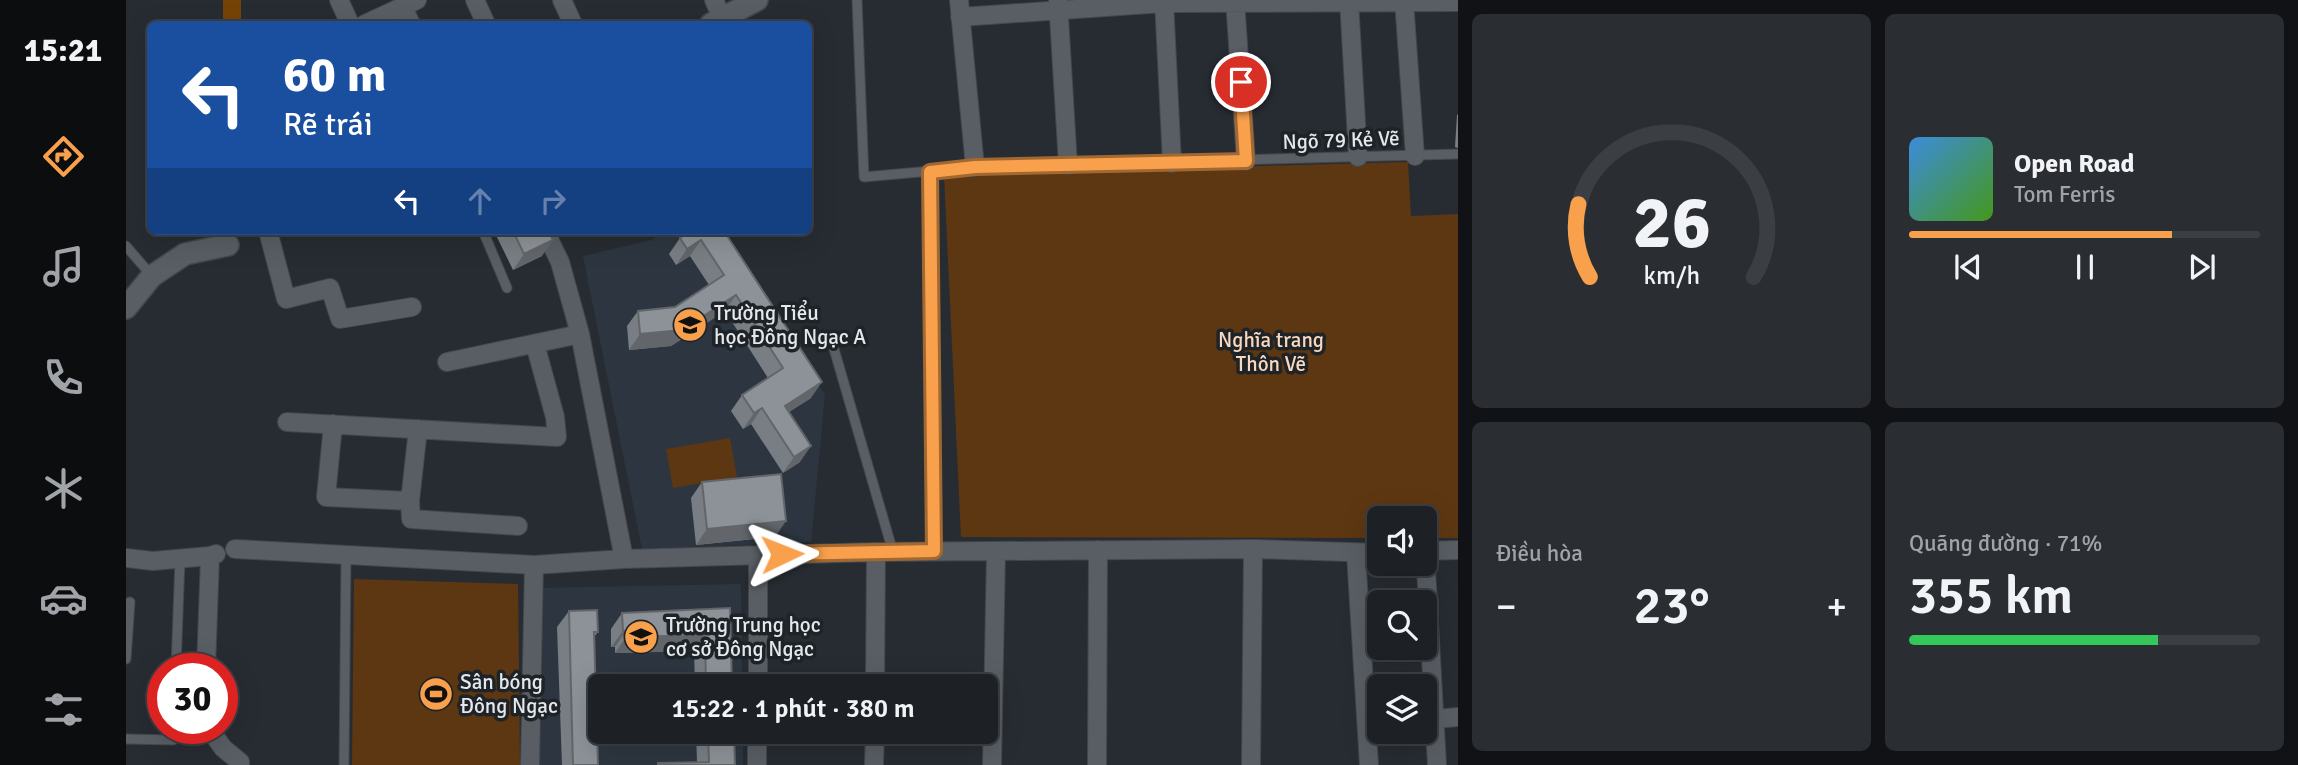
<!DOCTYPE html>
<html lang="vi">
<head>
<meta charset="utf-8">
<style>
	:root { --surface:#1d2126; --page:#2a2e32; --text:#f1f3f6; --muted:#a0a3a7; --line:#3b3e43; --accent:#f8a04b }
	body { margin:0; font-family:Signika,sans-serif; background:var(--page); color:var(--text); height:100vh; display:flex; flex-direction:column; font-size:26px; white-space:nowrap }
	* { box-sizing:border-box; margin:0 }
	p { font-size:23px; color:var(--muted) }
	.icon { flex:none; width:38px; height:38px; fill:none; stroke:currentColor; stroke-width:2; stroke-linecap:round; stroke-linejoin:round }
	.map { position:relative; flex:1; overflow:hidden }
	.side { display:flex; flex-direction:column; gap:14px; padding:14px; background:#101215; width:840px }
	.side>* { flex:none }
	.guide { position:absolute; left:21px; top:21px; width:665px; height:214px; border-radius:10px; box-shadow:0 7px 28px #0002,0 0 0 2px var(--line); background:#1a4fa0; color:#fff; overflow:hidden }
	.controls { position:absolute; left:1241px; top:506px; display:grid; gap:14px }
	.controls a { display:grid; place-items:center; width:70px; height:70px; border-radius:10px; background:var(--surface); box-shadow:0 7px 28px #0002,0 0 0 2px var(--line); font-size:35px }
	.speed { position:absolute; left:21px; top:653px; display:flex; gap:14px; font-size:35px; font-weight:700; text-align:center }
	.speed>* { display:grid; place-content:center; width:91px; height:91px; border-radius:50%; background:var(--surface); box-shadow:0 7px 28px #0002,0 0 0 2px var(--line); line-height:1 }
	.speed .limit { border:10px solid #d22; background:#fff; color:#111 }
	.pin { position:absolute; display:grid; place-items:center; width:60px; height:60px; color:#fff; margin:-30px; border:4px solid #fff; border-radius:50%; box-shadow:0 2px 7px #0007 }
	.me { position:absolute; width:77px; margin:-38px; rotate:88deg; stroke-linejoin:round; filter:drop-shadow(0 0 5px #0008) }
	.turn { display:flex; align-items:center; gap:24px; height:147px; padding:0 21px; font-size:32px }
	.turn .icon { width:91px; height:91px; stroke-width:2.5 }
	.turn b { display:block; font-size:49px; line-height:60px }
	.lanes { display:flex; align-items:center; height:66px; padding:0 21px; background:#0003; justify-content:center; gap:35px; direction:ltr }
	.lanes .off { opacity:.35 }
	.big { font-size:52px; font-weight:600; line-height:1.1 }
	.side .tile { flex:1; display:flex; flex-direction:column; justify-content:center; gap:10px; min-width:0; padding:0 24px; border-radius:10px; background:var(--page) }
	.side .dial { align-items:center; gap:0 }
	.dial svg { height:182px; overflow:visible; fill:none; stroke:var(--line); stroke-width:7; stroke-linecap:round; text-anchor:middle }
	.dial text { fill:var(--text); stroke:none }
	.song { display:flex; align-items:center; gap:21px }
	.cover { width:84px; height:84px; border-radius:10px; background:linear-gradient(135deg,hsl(210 70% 55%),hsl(100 70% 35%)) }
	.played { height:7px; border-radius:4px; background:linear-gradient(90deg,var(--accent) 75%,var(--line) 75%) }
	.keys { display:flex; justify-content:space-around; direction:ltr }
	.heat { display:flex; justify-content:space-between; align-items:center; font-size:38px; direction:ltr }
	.charge { height:10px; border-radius:5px; background:linear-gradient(90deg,#34c759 71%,var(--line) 0) }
	.side .tiles { flex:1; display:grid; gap:14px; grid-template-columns:repeat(2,1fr) }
	.trip { position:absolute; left:462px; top:674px; width:410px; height:70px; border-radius:10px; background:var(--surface); box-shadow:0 7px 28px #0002,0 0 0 2px var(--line); font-weight:600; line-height:70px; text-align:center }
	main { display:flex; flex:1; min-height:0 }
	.dock { display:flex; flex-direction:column; width:126px; justify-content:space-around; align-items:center; background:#0c0d0f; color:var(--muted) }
	.dock .icon { width:49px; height:49px }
	.dock .active { color:var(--accent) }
	.dock b { font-size:32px; color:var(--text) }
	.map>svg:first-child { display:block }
	.built { fill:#2d3640 }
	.green { fill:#5d3712 }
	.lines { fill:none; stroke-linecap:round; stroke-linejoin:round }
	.canal { stroke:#764307; stroke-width:18 }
	.lane-casing { stroke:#43474b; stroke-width:11 }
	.street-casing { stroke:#43474b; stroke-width:20 }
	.secondary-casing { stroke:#43474b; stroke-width:24 }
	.lane { stroke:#595e64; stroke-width:9 }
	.street { stroke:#595e64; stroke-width:18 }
	.secondary { stroke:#595e64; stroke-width:21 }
	.wall { fill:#787e83 }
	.shaded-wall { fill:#62666a }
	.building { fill:#8c9298; stroke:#62666a; stroke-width:2 }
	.route-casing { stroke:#a16831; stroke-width:18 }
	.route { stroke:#f8a04b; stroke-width:12 }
	.labels { text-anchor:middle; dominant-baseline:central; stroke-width:7; stroke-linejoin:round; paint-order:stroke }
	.street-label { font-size:21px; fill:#e4e7eb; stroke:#1e2328 }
	.poi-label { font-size:21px; fill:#e4e7eb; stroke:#1e2328; text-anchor:start }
	.park-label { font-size:21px; fill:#f9d8be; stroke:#1e2328 }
</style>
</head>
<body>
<main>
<nav class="dock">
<b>15:21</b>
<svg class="icon active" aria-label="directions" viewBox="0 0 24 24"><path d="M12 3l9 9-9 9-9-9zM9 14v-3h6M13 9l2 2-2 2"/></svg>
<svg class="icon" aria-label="music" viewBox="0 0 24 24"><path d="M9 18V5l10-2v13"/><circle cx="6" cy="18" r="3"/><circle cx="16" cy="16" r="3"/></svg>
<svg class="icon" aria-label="phone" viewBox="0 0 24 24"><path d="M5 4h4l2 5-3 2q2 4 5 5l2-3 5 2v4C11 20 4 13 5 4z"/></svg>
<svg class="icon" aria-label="climate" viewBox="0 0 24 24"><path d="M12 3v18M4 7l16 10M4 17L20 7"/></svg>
<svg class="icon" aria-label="car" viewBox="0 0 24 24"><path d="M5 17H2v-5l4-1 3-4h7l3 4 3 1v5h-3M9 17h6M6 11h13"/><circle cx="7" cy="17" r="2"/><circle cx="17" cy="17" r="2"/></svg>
<svg class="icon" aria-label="filters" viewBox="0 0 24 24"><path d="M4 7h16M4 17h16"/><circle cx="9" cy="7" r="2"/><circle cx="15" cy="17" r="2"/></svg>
</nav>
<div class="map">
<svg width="1332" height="765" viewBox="0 0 1332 765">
	<rect width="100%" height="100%" fill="#272c32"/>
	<path class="built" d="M539,231H599L699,395L685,542L516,549L457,256L525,240Z
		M615,584L616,686H474V732H617V765H412L415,588Z"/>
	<path class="green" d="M1282,162L1285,216L1332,214V538H1299L1298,518H1253V538L835,537L818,175Z
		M604,438L611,477L547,488L540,449Z
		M228,579L392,584L394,765H226Z"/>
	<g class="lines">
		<path class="canal" d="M106,24V0"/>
		<g class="lane-casing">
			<path id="lane" d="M731,0L738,177L849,167L1332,154
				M804,172L808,551
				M357,231L381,288
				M0,246L26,276
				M706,342L767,552
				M0,659L4,602
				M50,668L54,559
				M0,739L47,740V728
				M218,765L220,555"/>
		</g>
		<g class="street-casing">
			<path id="street" d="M213,0L224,24
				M349,0L360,24
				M436,0L447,24
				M588,0L596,18
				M833,0L849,167
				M932,0L942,165
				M1038,0L1046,163
				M1109,0L1120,161
				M1223,0L1232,157
				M1278,0L1289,156
				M277,7L285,24
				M834,17L1038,3L1332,2
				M239,24L291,0
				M142,231L160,299L204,288L214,319L286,307
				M419,231L434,262L454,334L498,559
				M321,362L454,334
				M161,422L431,437L429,417L409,344
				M207,424L200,497L284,501L285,519L392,526
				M284,501L292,429
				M109,549L408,565L498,559L750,552L1127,549L1253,553
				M1298,551L1332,550
				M1299,551L1311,765
				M1230,554L1243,765
				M0,558L27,561L84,556
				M80,668L84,556L90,554
				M632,686V555
				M749,686L750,552
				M1298,720L1332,717
				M83,728L97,748L114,762V765
				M404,765L408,565
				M631,765V732
				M748,765L749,732
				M866,765L870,551
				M971,765L972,550
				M1125,765L1127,549"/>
		</g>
		<g class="secondary-casing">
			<path id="secondary" d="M585,24L631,0
				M0,308L26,276L59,254L102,245"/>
		</g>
		<use href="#lane" class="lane"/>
		<use href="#street" class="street"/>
		<use href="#secondary" class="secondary"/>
	</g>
	<path class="wall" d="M1332,114V148L1329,147L1331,115Z
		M368,231H422L416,256L387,270Z
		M598,231L685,398L663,412L674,462L657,473L625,424L617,429L605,411L616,395L642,378L599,311L545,346L503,350L501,326L512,311L549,307L583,285L564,256L550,265L543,254L554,238Z
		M576,482L649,537L570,545L565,498Z
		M604,608L606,686H569L568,651L489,653V647H485V629L496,613Z
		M443,611L472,632L468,637L472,765H436L431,627Z
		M570,732H608L609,765H531L532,763L571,762Z"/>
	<path class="shaded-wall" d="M427,240L416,256L387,270L398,254Z
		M575,240L564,256L550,265L561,249Z
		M610,295L599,311L545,346L503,350L514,334Z
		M696,382L685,398L648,421L659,406Z
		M636,408L625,424L617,429L628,413Z
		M685,446L674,462L657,473L668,457Z
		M660,521L649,537L570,545L581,529Z
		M497,631H500L489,647H485Z
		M579,635L568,651L489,653L500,637Z"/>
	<path class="building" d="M387,231H422L427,240L398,254Z
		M564,231H598L696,382L659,406L685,446L668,457L636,408L628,413L616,395L657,368L610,295L556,330L514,334L512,311L549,307L598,275L575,240L561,249L554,238Z
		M655,474L660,521L581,529L576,482Z
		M604,608L606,686H580L579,635L500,637V631H497L496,613Z
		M471,610L472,632H468L472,765H447L443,611Z
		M582,732H608L609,765H532V763L583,762Z"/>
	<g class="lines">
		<g class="route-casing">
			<path id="route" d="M656,554L808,551L804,172L849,167L1120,161L1115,82"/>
		</g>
		<use href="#route" class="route"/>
	</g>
	<defs>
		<g id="school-disc" transform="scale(1.75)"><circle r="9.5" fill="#f8a04b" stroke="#1e2328"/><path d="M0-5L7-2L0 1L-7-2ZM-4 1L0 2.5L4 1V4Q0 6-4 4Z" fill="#111"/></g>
		<g id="stadium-disc" transform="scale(1.75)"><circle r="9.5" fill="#f8a04b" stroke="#1e2328"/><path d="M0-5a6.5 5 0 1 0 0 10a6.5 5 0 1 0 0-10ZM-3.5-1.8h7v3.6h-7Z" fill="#111"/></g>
	</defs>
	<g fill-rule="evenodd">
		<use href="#school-disc" x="564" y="325"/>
		<use href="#school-disc" x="515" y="637"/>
		<use href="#stadium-disc" x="310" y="694"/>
	</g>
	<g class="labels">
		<g class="street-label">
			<text transform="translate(1215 140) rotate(-2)">Ngõ 79 Kẻ Vẽ</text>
		</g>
		<g class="poi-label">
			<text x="588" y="313">Trường Tiểu<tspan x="588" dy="24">học Đông Ngạc A</tspan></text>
			<text x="540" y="625">Trường Trung học<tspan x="540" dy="24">cơ sở Đông Ngạc</tspan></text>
			<text x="334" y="682">Sân bóng<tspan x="334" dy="24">Đông Ngạc</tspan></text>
		</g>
		<g class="park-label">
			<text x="1145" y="340">Nghĩa trang<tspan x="1145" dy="24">Thôn Vẽ</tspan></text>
		</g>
	</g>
</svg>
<div class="controls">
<a><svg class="icon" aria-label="sound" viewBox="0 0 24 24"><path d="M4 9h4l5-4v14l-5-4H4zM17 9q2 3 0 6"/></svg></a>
<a><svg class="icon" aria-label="search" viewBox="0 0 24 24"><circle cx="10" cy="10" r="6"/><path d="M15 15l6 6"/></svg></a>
<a><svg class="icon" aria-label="layers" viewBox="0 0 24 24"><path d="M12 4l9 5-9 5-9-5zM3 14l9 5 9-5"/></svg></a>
</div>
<div class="speed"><div class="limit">30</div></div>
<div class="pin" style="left:1115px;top:82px;background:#d93025"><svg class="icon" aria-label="arrive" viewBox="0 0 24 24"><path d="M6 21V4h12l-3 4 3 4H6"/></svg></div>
<svg class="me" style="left:656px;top:554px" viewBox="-20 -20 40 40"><path d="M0-17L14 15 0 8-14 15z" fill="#f8a04b" stroke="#fff" stroke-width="4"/></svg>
<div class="trip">15:22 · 1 phút · 380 m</div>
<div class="guide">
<div class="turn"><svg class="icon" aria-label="left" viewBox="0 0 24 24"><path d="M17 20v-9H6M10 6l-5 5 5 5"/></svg><div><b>60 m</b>Rẽ trái</div></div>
<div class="lanes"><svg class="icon" aria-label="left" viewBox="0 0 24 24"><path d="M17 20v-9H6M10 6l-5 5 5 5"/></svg><svg class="icon off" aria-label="ahead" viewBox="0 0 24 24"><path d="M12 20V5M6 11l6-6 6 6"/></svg><svg class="icon off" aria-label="right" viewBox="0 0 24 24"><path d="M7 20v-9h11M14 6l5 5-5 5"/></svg></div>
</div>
</div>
<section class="side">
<div class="tiles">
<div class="tile dial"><svg viewBox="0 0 100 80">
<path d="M14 69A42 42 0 1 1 86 69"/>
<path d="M14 69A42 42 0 0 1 9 37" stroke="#f8a04b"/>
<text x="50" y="56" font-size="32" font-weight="700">26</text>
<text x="50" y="72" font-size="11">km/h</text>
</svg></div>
<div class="tile">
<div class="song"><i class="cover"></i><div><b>Open Road</b><p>Tom Ferris</p></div></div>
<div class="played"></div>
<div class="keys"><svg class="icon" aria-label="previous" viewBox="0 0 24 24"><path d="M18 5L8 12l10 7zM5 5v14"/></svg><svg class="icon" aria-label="pause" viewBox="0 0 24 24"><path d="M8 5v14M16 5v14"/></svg><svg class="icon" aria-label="next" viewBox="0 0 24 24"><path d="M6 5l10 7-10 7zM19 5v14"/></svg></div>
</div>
<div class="tile"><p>Điều hòa</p>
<div class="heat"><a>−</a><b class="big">23°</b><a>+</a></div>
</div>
<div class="tile"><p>Quãng đường · 71%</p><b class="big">355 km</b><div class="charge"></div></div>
</div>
</section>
</main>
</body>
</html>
